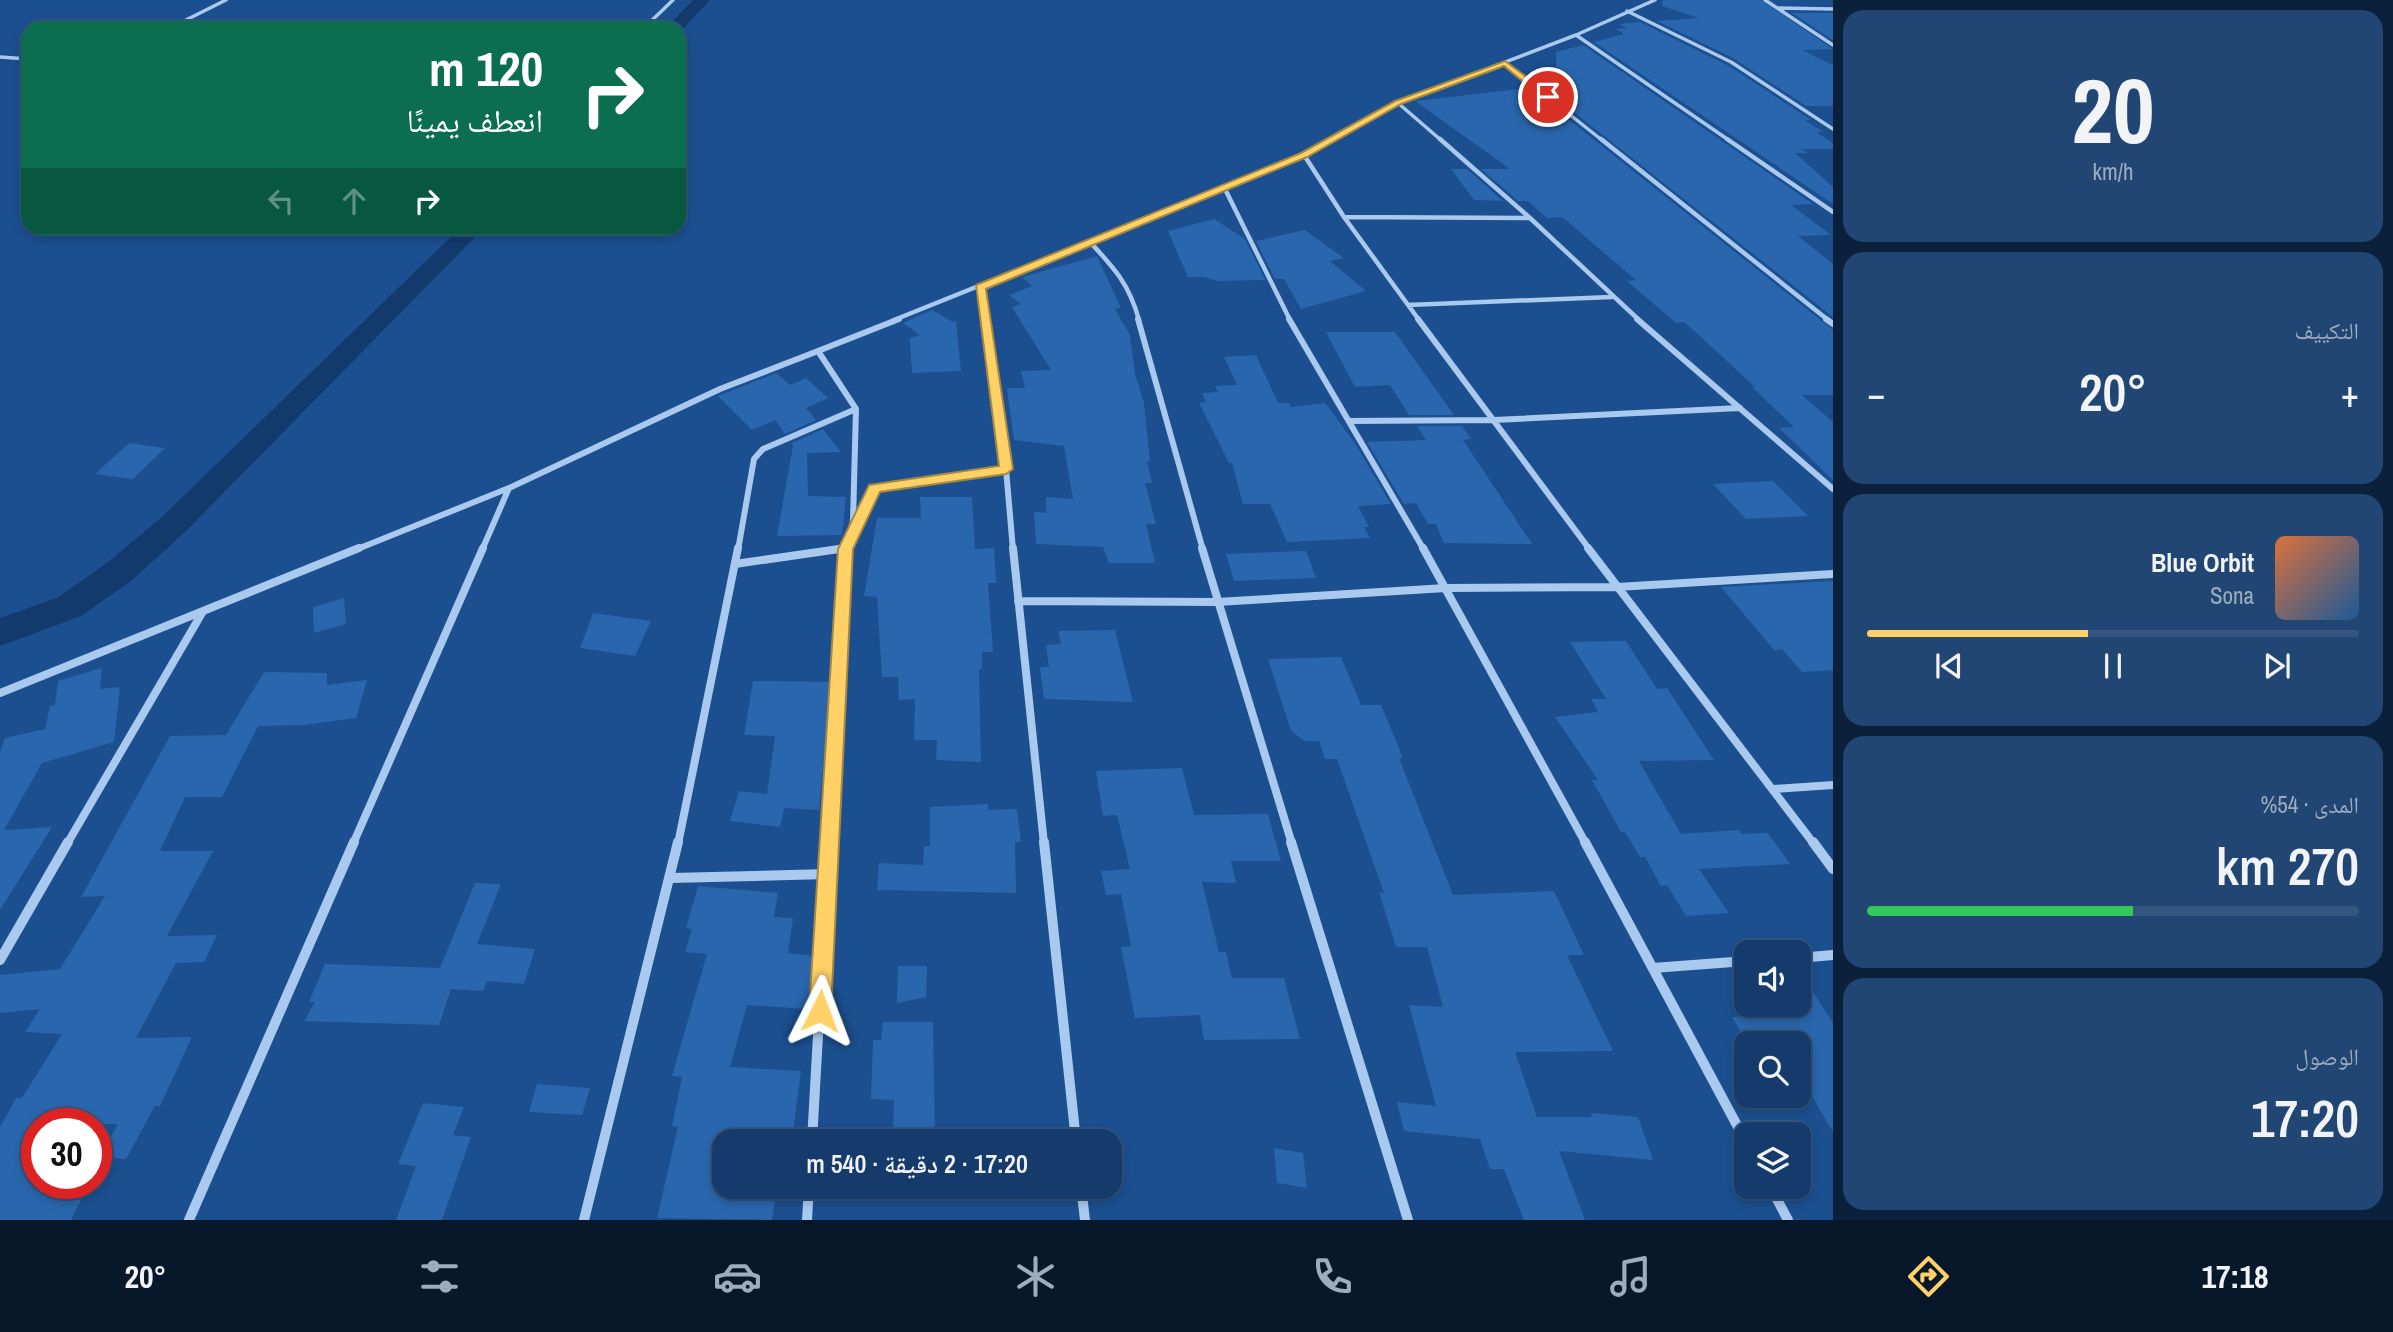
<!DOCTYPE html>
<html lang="ar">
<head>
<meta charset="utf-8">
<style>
	:root { --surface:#143b6b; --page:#214673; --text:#f1f3f6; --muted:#9dadc1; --line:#33557e; --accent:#ffd166 }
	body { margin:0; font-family:"Archivo Narrow","Noto Naskh Arabic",sans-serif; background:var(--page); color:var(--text); direction:rtl; height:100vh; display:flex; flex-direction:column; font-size:26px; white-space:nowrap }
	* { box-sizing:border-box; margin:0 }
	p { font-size:23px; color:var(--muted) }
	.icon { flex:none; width:38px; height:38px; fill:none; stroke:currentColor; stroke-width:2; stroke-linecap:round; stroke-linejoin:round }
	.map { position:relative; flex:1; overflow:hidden; direction:ltr }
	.details { display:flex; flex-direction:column; gap:10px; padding:10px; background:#0b203b; width:560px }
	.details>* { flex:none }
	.top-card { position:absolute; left:21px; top:21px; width:665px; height:214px; border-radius:21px; box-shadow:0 4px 10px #0003,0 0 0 2px var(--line); direction:rtl; background:#0b6e4f; color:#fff; overflow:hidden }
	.fabs { position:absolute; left:1734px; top:940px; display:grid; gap:14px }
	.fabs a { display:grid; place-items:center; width:77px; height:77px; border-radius:14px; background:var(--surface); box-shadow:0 4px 10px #0003,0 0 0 2px var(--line); font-size:35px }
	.speed { position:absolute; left:21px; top:1108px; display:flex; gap:14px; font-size:35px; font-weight:700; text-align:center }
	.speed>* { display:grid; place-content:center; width:91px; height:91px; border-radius:50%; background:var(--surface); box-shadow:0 4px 10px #0003,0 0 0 2px var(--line); line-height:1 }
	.speed .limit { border:10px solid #d22; background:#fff; color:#111 }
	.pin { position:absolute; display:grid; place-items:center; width:60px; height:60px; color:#fff; margin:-30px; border:4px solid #fff; border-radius:50%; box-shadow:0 2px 7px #0007 }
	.me { position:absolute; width:77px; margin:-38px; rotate:3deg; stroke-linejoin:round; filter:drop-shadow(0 0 5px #0008) }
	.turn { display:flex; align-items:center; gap:24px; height:147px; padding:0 28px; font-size:32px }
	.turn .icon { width:91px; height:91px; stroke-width:2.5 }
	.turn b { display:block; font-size:49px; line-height:60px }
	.lanes { display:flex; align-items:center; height:66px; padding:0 28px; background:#0003; justify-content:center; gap:35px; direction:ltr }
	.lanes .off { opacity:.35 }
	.big { font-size:52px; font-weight:600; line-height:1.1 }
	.details .widget { flex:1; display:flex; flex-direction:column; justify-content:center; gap:10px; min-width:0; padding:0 24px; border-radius:21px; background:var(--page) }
	.details .dial { align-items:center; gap:0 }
	.dial b { font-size:91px; line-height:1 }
	.song { display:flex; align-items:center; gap:21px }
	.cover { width:84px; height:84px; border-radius:10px; background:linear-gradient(135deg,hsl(20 70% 55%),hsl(210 70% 35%)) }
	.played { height:7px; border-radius:4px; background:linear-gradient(90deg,var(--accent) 45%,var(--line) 45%) }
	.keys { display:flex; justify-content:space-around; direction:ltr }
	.heat { display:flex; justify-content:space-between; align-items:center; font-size:38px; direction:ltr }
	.charge { height:10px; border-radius:5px; background:linear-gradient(90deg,#34c759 54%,var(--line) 0) }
	.trip { position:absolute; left:712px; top:1129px; width:410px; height:70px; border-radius:21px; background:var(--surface); box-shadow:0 4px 10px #0003,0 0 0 2px var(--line); font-weight:600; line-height:70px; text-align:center; direction:rtl }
	.menu { display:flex; height:112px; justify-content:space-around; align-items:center; background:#08182b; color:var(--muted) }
	.menu .icon { width:49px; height:49px }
	.menu .current { color:var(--accent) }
	.menu b { font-size:32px; color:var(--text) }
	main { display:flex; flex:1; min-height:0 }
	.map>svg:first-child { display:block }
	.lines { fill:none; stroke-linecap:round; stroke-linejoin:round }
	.canal { fill:#123a6d; fill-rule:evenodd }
	.building { fill:#2a66ad }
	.minor-far4 { stroke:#a9c9ee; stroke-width:3.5 }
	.minor-far3 { stroke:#a9c9ee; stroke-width:4.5 }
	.minor-far2 { stroke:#a9c9ee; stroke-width:6 }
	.minor-far1 { stroke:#a9c9ee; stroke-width:8 }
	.minor { stroke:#a9c9ee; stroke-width:10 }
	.route { fill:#ffd166; stroke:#a68842; stroke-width:2 }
</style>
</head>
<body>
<main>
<section class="details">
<div class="widget dial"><b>20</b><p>km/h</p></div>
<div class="widget"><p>التكييف</p>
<div class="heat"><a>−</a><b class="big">20°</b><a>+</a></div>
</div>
<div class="widget">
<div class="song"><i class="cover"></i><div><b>Blue Orbit</b><p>Sona</p></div></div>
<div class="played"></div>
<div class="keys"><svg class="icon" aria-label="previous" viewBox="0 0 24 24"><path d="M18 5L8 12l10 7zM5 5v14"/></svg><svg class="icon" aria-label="pause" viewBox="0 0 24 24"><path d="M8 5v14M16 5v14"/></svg><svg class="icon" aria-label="next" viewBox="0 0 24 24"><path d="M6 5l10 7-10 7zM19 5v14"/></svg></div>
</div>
<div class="widget"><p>المدى · 54%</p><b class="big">270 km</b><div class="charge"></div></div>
<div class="widget"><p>الوصول</p><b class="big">17:20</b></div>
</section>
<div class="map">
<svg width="1833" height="1220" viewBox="0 0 1833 1220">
	<rect width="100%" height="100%" fill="#1b4f8f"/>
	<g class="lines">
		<path class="canal" d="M693,0H710L680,32L679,28H666Z
			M460,228H484L184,533L131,581L81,616L0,646V618L57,598L107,563L162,517Z"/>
	</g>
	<path class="building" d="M1663,0H1761L1833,49L1802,50L1833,65V106H1806L1733,58L1657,21L1699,18L1662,6Z
		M1792,13H1833V40Z
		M1640,22L1729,66L1811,120H1805L1823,132H1816L1833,143V149H1802L1808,153H1795L1833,187V204L1594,42L1624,34L1616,29L1627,28L1619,24Z
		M1583,45L1813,204L1791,205L1831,235L1798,236L1833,264V317L1541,86L1557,85L1556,52Z
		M1529,88L1833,330V395H1802L1833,422V480L1779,428L1794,427L1752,387H1755L1691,328L1684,322L1676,323L1627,281L1636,280L1562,217L1547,218L1528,201H1518L1481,169H1510L1415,101Z
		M1451,169H1467L1503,201L1474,200Z
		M1214,219L1245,239L1265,280L1217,281L1204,277H1188L1168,231Z
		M1305,230L1344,258L1330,261L1366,291L1301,309L1284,279H1275L1256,241Z
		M1097,256L1121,308L1115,309L1130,335L1135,374L1144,403L1150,461H1147L1152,483H1145L1156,524H1146L1155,563H1109L1103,547L1036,544L1034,512L1046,513V497L1073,499L1064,446L1014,440L1007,388H1025L1021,371L1051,370L1012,307L1021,304L1009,295L1032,286L1022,277Z
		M932,310L953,322L956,321L961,371L912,373L910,338L920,335L903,323Z
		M1326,332H1395L1454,415H1409L1390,385L1355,387Z
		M1256,355L1278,403H1289L1291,407L1325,403L1354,442L1391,504L1358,506L1369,527H1364L1370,538L1287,542L1270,504H1243L1232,463H1229L1199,403L1206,402L1202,393L1218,392L1215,386L1237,385L1224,357Z
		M776,373L790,385L806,378L828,398L806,408L816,420L785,434L775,420L752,430L718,396Z
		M1417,426H1462L1471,439L1463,440L1532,544L1444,543L1436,524H1428L1416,503L1404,504L1367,442L1426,440Z
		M823,429L841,452L807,453L808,496L846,497L842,535L777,536L793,446L792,443Z
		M129,443L165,448L133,479L95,474Z
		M1773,481L1808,516L1746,519L1713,484Z
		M920,497H972L975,549L994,548L996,583H988L993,652H982V669H979L981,762L936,760L937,740H914L915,699L899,700L898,677H882L877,597L864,596L877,518H921Z
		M1306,551L1316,578L1234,581L1226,554Z
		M1833,581V670L1802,672L1782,649L1774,650L1721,587Z
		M344,598L346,624L314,633L313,607Z
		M593,613L651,621L635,656L580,648Z
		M1115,630L1133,702L1044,699L1040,667H1049L1046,645L1061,644L1058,631Z
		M1626,641L1657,689L1667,688L1714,760L1639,761L1681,834L1739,830L1741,834L1768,833L1790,864L1699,869L1729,913L1686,916L1667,885L1661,886L1645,857H1640L1625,832H1621L1592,780H1598L1555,717L1598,712L1591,699H1606L1570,642Z
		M1341,657L1361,705H1381L1403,758H1399L1453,895L1554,891L1584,955H1567L1613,1051L1515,1052L1537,1117H1592L1591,1113L1638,1117L1653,1160L1559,1151L1585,1220H1524L1504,1169H1490L1480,1139L1404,1131L1397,1102L1436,1106L1409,1005L1443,1007L1427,947H1396L1379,892L1384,893L1337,759H1325L1319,741H1304L1291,731L1268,659Z
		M102,668L100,689L120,687L114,742L42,763L4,830L52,827L0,910V752L5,738L45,729L50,706L55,705L58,681Z
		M264,672L327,673V685L367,680L356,718L304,725L258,726L222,797H185L160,851H213L167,936L217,935L204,962L176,963L136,1038L192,1037L160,1106H155L126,1159L99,1157L118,1124H37V1183H89L71,1220H0V1127L16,1098H22L62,1034L25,1032L40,1009L0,1013V975L60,969L105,896L81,897L170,736L226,735Z
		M753,681L831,682L819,810L784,808L780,827L730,821L739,791L767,794L775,736L744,735Z
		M1182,768L1194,815L1268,814L1281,861H1231L1236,883L1202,882L1219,952H1226L1232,978H1284L1300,1039L1204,1040L1200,1015L1135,1018L1121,947L1131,946L1121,894L1106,895L1101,871L1130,869L1117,815L1103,816L1096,771Z
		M988,804L989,810L1017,809L1021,842H1015L1016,893L877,890L879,863L923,865L924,846H930V807Z
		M475,883L501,884L477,944L535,949L524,984L487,981L483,991L451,989L439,1025L304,1021L315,1002H309L325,964L440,968Z
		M698,886L778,893L774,917L793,918L788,953L815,956L808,1009L747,1005L730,1067L801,1071L792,1141H724V1186H777L772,1220L657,1218L678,1127L672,1126L682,1077L672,1076L707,954L685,952L692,929L686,928Z
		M898,966H927L926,997L897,1003Z
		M1799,970L1833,1023V1132L1799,1074V1043H1747L1732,1017L1783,1015L1776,1004H1799Z
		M883,1022H933L935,1140H893L894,1100L871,1099L873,1040H881Z
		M537,1084L590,1088L582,1115L529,1112Z
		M423,1103L464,1107L453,1135L471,1137L442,1220H396L416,1166L398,1164Z
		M1274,1148L1303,1153L1307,1188L1277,1183Z"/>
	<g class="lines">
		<path class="minor-far4" d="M1765,0L1833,45
			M1777,8L1833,9
			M1627,11L1731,62L1833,129
			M170,28L226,0
			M644,28L673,0
			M1576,35L1730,141
			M0,57L28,59
			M1505,63L1603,141
			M1398,103L1442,141
			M1329,141L1398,103L1576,35L1655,0"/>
		<path class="minor-far3" d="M1440,139L1530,218L1639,320
			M1601,139L1828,320
			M1727,139L1833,212
			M1304,155L1344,217L1419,320
			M1224,187L1290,320
			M1344,217L1530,218
			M1090,242C1115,269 1129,284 1139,320
			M980,287L985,320
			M1408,305L1612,297
			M894,320L1304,155L1333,139"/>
		<path class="minor-far2" d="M985,319L1006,469L1013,550
			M1138,319L1203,550
			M1289,319L1424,550
			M1418,319L1590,550
			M1637,319L1833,489
			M1826,319L1833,324
			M818,351L899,319
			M1349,421L1494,420L1740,408
			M852,535L874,488L1006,469
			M355,550L509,488L720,389L818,351L856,409L853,521L845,550
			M482,550L509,488
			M738,550L754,459L763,449L856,409
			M838,550L847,546"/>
		<path class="minor-far1" d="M1013,548L1044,844
			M1202,548L1292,844
			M1423,548L1586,844
			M1588,548L1814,844
			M735,564L846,548
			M1018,601L1217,602L1446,588L1617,587L1833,574
			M0,693L359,548
			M1774,789L1833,785
			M67,844L202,613
			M353,844L483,548
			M678,844L738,548
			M829,844L845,548"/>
		<path class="minor" d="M1044,842L1076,1141
			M1291,842L1408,1220
			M1585,842L1746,1142
			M1813,842L1833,869
			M671,878L828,874
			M1799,958L1833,955
			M0,960L68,842
			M1653,968L1746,961
			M812,1141L829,842
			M1081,1186L1085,1220
			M1770,1186L1788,1220
			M189,1220L354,842
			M584,1220L678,842
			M807,1220L809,1186"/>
	</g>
	<path class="route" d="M1505,61L1551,95V99H1544L1504,66L1401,104L1307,157L986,289L1013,469L1006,474L880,492L853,549L831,1011L827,1018L820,1022L812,1018L809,1011L838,549L869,485L999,466L976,285L1301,153L1395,101Z"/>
</svg>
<div class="fabs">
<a><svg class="icon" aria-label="sound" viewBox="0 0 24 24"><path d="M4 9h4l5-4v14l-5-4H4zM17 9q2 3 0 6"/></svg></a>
<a><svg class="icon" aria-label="search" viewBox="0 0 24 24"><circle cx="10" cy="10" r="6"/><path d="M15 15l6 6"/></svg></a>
<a><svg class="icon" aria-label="layers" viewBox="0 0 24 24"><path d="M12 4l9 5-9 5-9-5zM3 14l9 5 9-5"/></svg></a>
</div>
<div class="speed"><div class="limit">30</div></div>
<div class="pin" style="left:1548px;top:97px;background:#d93025"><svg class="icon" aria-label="arrive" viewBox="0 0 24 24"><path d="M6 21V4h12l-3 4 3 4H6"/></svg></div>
<svg class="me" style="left:820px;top:1011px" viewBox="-20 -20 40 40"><path d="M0-17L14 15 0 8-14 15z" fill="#ffd166" stroke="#fff" stroke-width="4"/></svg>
<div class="trip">17:20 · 2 دقيقة · 540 m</div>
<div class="top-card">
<div class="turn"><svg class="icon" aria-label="right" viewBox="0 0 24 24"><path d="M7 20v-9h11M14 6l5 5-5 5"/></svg><div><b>120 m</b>انعطف يمينًا</div></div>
<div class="lanes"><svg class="icon off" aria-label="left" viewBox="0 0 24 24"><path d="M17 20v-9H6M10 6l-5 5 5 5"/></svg><svg class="icon off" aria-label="ahead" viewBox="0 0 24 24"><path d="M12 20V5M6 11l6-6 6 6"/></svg><svg class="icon" aria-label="right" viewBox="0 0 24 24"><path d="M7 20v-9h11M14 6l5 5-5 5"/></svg></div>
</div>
</div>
</main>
<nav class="menu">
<b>17:18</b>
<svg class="icon current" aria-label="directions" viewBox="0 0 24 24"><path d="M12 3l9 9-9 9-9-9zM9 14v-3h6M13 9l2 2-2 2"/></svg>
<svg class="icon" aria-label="music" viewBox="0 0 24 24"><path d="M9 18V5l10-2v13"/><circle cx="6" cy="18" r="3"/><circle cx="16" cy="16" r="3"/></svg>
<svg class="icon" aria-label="phone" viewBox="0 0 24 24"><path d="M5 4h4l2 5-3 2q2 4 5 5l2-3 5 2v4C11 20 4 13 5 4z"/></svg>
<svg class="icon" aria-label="climate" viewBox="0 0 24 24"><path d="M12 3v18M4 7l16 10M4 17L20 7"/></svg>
<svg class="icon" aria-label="car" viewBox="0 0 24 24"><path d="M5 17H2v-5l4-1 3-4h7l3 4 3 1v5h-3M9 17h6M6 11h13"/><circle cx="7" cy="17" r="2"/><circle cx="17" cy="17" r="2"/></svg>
<svg class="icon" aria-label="filters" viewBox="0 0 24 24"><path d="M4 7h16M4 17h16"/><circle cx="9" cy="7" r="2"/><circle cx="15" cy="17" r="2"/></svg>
<b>20°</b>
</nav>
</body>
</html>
